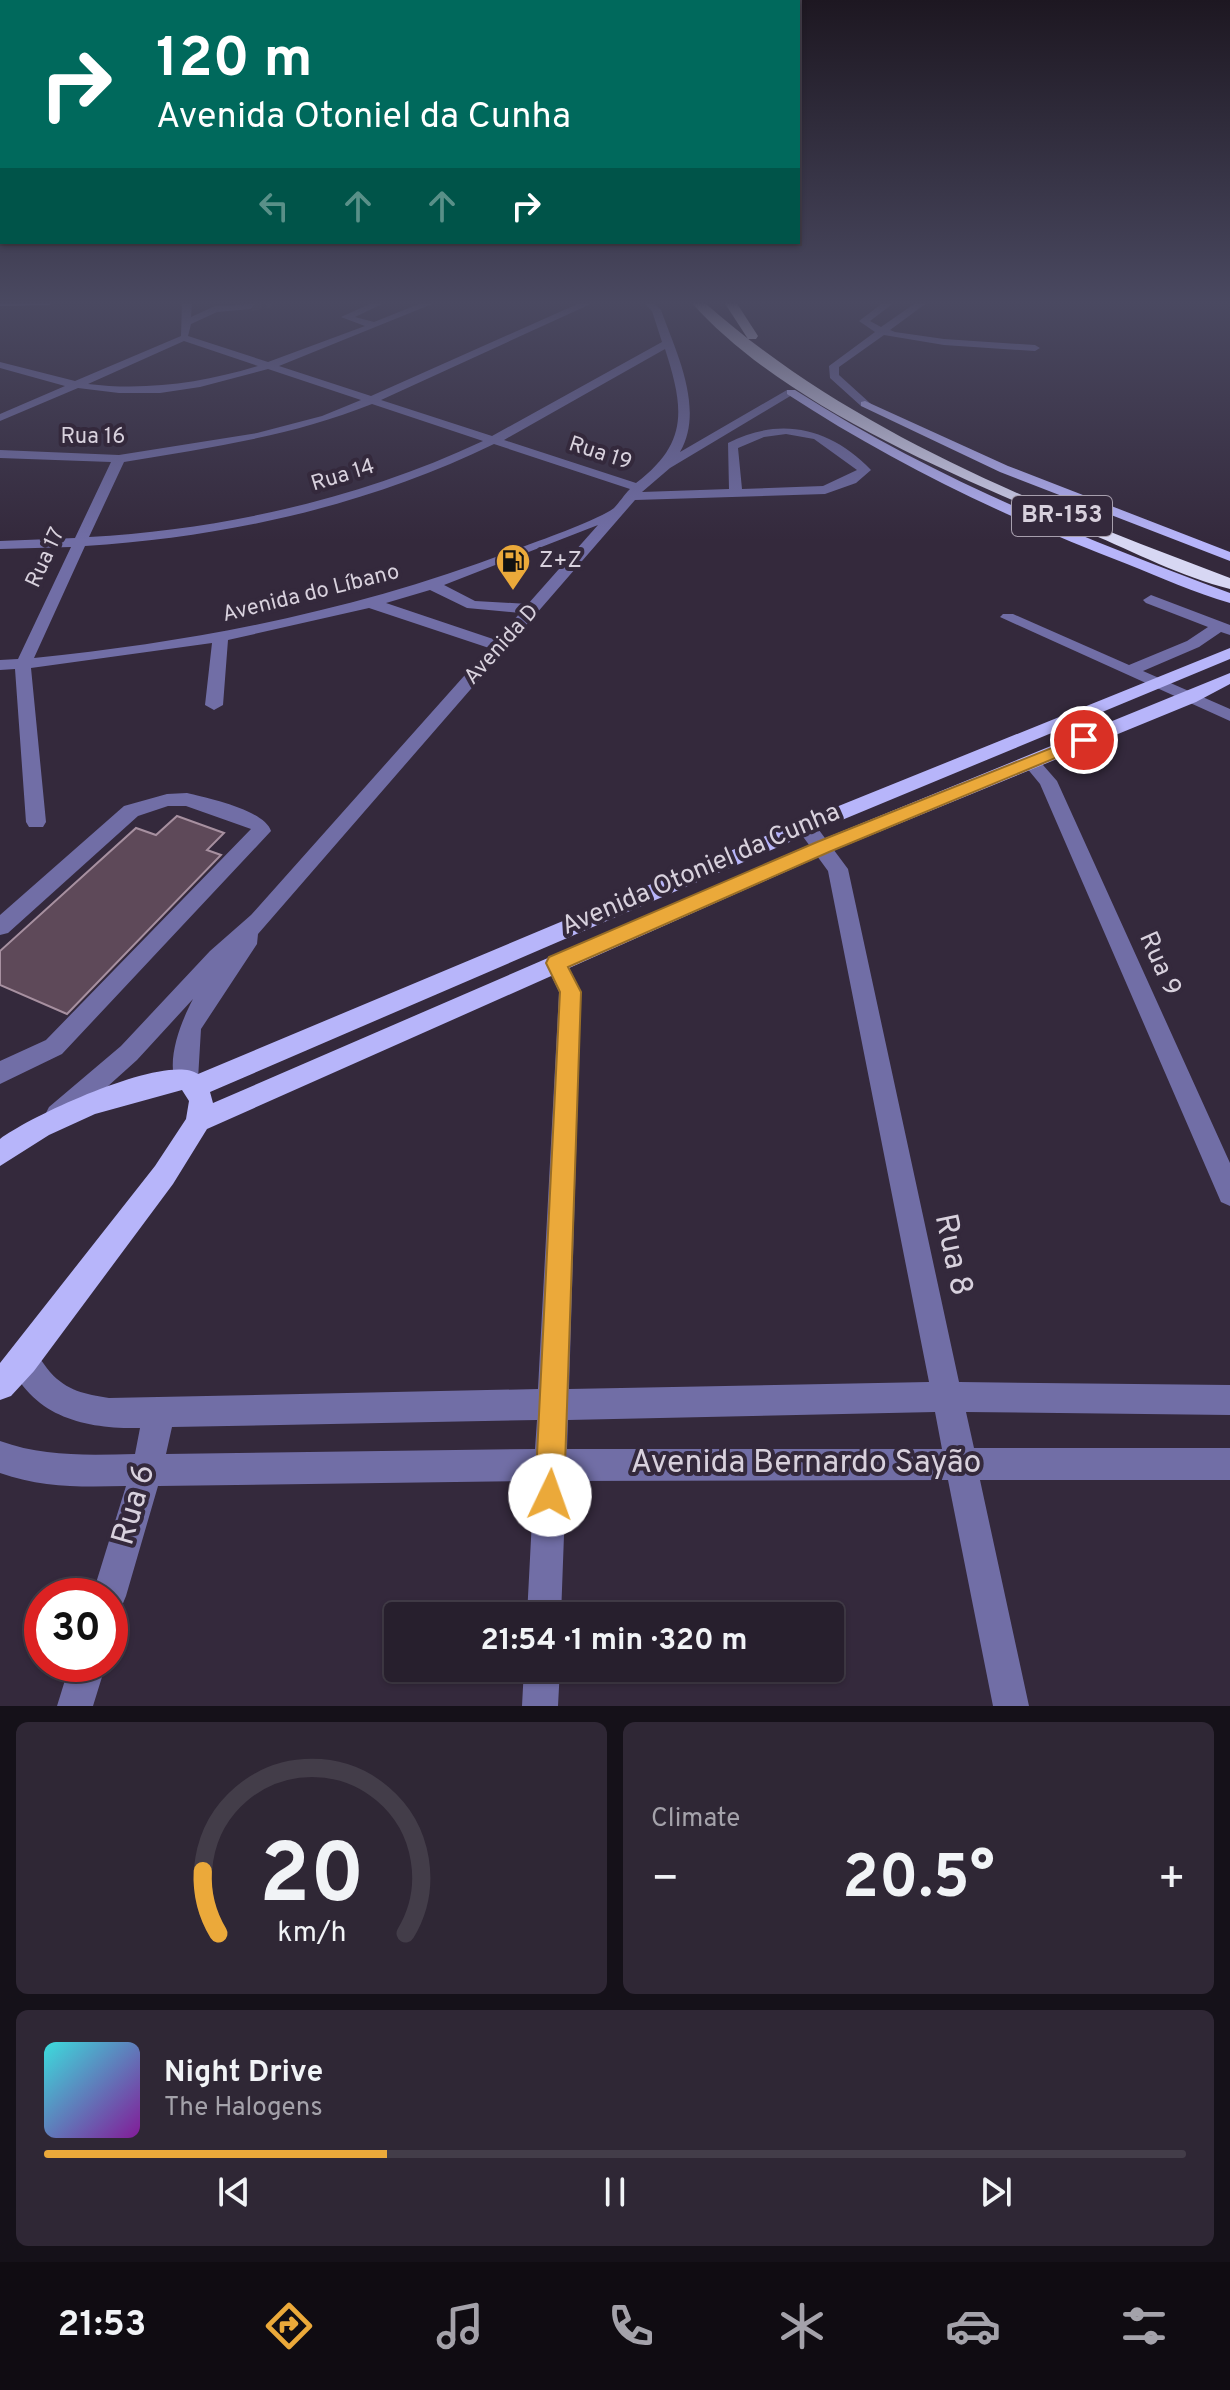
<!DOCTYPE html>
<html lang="en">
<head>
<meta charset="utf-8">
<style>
	:root { --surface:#271f2d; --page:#2f2735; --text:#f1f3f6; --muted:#a4a2aa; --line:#433d49; --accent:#eba93a }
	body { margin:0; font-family:Overpass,sans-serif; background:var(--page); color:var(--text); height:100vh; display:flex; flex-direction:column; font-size:30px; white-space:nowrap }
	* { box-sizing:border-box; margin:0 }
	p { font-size:26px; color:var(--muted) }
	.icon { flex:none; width:44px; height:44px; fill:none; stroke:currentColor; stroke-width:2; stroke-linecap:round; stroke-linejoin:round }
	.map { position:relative; height:1706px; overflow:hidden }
	.sheet { display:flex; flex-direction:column; gap:16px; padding:16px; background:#151119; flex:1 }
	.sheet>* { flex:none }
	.hud { position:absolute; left:0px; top:0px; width:800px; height:244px; box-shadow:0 2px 6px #0004,0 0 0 2px var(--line); background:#00695c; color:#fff; overflow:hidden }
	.speed { position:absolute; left:24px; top:1578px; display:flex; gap:16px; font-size:40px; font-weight:700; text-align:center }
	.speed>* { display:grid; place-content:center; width:104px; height:104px; border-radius:50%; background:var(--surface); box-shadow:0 2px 6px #0004,0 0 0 2px var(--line); line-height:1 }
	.speed .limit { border:12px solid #d22; background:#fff; color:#111 }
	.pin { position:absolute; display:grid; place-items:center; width:68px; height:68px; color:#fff; margin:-34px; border:4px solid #fff; border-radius:50%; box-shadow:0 2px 8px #0007 }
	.me { position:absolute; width:88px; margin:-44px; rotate:3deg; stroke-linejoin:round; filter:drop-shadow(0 0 6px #0008) }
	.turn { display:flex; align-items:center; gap:28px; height:168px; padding:0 24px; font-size:36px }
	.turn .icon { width:104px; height:104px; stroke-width:2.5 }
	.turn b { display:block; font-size:56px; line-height:68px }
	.lanes { display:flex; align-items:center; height:76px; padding:0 24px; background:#0003; justify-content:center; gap:40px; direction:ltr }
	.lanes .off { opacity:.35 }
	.big { font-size:60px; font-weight:700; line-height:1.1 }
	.sheet .card { flex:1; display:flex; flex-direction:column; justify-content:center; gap:12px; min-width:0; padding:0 28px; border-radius:12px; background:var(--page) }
	.sheet .dial { align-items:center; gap:0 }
	.dial svg { height:208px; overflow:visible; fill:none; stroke:var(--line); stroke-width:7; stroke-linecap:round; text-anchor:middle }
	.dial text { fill:var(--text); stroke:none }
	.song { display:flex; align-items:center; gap:24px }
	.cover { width:96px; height:96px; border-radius:12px; background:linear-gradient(135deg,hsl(180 70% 55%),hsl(290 70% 35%)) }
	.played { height:8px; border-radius:4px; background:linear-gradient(90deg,var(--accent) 30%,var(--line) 30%) }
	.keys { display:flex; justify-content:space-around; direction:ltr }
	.heat { display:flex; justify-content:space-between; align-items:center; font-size:44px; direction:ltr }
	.sheet .tiles { flex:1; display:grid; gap:16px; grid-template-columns:1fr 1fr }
	.card:last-child { grid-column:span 2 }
	.trip { position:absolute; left:384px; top:1602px; width:460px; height:80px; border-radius:8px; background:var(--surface); box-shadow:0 2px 6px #0004,0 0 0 2px var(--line); font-weight:700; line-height:80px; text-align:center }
	.tabs { display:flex; height:128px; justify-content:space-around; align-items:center; background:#100c12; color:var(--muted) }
	.tabs .icon { width:56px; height:56px }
	.tabs .active { color:var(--accent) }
	.tabs b { font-size:36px; color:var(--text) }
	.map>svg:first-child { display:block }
	.building { fill:#5e4959; stroke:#a790a0; stroke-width:2 }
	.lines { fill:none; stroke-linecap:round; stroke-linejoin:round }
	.minor-tunnel { stroke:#4d4254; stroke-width:10; stroke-dasharray:10 5; stroke-linecap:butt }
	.minor { fill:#716ea6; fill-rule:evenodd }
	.major { fill:#b7b5fa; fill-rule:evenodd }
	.highway { fill:#d7d7f3; fill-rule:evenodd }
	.route { fill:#eba93a; stroke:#996e26; stroke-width:2 }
	.labels { text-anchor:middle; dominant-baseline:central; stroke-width:8; stroke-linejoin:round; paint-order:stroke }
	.far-street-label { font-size:22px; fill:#d8d1dd; stroke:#34293c }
	.far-poi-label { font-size:22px; fill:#d8d1dd; stroke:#34293c; text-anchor:start }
	.shield { fill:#34293c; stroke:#a79fad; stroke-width:2 }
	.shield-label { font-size:24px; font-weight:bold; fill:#d8d1dd }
	.street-label { font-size:26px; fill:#d8d1dd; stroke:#34293c }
	.near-street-label { font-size:32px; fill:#d8d1dd; stroke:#34293c }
</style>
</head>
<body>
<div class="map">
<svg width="1230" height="1706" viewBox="0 0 1230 1706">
	<rect width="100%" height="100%" fill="#34293c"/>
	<path class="building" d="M177,816L224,833L207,850L221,855L67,1014L0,985V951L136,828L156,835Z"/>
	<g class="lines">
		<path class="minor-tunnel" d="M251,306L271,302"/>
		<path class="minor" d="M182,302H192L191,317L215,306L254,304L251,309L217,312L191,324L188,336L268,362L365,326L341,317L374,302L382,304L355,317L374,322L424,302H437L279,366L371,396L582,302H595L381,400L492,436L662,342L652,311L643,302H653L661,310C676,352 705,409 680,452L787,390L797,392L670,468L642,492L729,489L728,443C780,416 831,428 871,470L856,483L825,494L635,500L258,934L257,944L201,1029L198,1079L195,1087L186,1090L177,1087C165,1061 181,1022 193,999L137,1060L67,1123L58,1126L49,1123L45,1115L49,1107L121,1046L210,951L251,915L489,648L369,608L228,640L223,705L214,710L205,705L212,643L31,668L46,822L43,827H29L26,822L15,669L0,670V660L18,659L71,547L0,549V541L75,538L111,462L0,458V450L119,455L257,433L322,416L361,400L268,369L200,387L160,393H119L78,388L0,421V414L65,386L0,368V362L75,381L181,336ZM184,341L258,366C203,383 145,391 88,384ZM665,349C684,408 689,443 636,483L504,440ZM372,404L483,441C359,499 225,529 89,537L124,462C209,448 292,436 372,404ZM786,434L814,439L857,470L823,486L742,489L738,448L764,437ZM494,444L630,489C624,495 619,503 614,508C600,519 544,539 525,546C368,608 202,641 34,658L85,546C227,537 366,506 494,444ZM598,525L528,604L475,601L444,585ZM430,590L467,608L520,613L496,640L386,603Z
			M884,302H895L870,321L881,327L917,302H928L890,330L895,332L944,339L1035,345L1040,348L1035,351L944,345L884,335L839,367V375L871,404L861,406L830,378L829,366L875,332L859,321Z
			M1151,595L1230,625V635L1221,632L1199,647L1143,671L1230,709V721L1000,617L1003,614H1013L1129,665L1187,641L1208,627L1146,603L1143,600Z
			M1030,755L1036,757L1057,781L1230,1163V1206L1221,1202L1040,784L1021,761Z
			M187,793C208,798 264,810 271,831L62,1054L0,1084V1061L46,1040L251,829L186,806H168L138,816L8,933L0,935V915L124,806L167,794Z
			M806,820L813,822L848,869L959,1382L1230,1385V1415L966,1412L974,1448H1230V1480H980L1029,1706H993L948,1480L566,1481L561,1616H527L534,1481L158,1486L126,1596L121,1608L110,1613V1596H92L126,1486C82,1487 42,1488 0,1473V1441C44,1457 88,1455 135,1454L140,1428C84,1429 32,1417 8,1360L12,1349L23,1345C37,1351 41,1361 50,1372C67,1391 85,1394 109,1398L538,1389L559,992L545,963L548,957L556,954L564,957L581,992L569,1389L929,1382L828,871L796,827ZM935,1412L942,1449H567L568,1420ZM537,1420L535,1449L166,1454L172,1427Z
			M70,1664H106L93,1706H57Z
			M524,1668H560L558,1706H522Z"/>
		<path class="major" d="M0,302H54L49,305L0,306Z
			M787,390H795C932,477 1078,537 1230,593V603C1195,593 1160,577 1127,564C1007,518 894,464 787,394Z
			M865,401L1008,466L1230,552V561L1000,472L861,406V402Z
			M1230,648V659L813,832L210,1092L213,1103L816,842L1230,673V684L1196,702L830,852L207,1129L173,1184L34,1371L11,1396L0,1400V1363L155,1166L186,1119L189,1101L182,1090L95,1114L49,1135L0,1166V1139C30,1116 167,1052 198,1074L799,822Z"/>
		<path class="highway" d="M691,302H704C853,435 1045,508 1230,578V589C1182,577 1134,552 1089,533C961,478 785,408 691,302Z
			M724,302H736L758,336L756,339H748Z"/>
	</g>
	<linearGradient id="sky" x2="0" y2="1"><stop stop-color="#1d1721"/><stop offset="0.56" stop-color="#4a4961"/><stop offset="1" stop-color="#4a4961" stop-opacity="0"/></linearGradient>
	<rect width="1230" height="541" fill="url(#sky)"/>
	<path class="route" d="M1084,735L1092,740L1089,744L829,852L568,967L581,992L564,1495L560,1505L550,1510L539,1505L535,1495L560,992L546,963L549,957L817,842Z"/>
	<defs>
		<g id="fuel-pin" transform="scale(1.8)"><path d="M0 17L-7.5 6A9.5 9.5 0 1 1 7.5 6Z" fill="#eba93a" stroke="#34293c"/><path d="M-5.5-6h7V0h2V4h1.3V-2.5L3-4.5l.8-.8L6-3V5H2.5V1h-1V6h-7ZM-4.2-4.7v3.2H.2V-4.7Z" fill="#111"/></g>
	</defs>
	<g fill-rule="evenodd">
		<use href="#fuel-pin" x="513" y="561"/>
	</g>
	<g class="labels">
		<g class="far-street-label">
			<text x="93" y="437">Rua 16</text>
			<text transform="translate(600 454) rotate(18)">Rua 19</text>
			<text transform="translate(343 476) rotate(-17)">Rua 14</text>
			<text transform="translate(46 558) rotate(-65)">Rua 17</text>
			<text transform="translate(311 594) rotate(-14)">Avenida do Líbano</text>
			<text transform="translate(502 645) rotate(-48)">Avenida D</text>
		</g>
		<g class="far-poi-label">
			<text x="539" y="561">Z+Z</text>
		</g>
		<rect class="shield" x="1012" y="496" width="100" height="40" rx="6"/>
		<g class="shield-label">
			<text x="1062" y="516">BR-153</text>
		</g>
		<g class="street-label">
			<text transform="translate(701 870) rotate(-23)">Avenida Otoniel da Cunha</text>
			<text transform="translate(1159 964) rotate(66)">Rua 9</text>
		</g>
		<g class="near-street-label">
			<text transform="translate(952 1255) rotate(78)">Rua 8</text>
			<text x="806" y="1464">Avenida Bernardo Sayão</text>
			<text transform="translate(135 1505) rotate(-74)">Rua 6</text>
		</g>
	</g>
</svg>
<div class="speed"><div class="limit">30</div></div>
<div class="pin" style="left:1084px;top:740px;background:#d93025"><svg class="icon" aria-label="arrive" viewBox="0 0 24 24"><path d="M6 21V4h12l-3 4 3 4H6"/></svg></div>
<svg class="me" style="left:550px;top:1495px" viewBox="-20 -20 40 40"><circle r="19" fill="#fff"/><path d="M0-13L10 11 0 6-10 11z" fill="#eba93a"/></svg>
<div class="trip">21:54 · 1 min · 320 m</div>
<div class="hud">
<div class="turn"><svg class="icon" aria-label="right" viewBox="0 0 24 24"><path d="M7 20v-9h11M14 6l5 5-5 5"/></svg><div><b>120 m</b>Avenida Otoniel da Cunha</div></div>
<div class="lanes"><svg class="icon off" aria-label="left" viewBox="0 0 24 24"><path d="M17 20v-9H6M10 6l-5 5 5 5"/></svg><svg class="icon off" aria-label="ahead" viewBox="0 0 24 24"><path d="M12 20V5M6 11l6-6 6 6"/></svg><svg class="icon off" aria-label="ahead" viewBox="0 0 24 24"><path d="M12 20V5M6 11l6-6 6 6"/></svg><svg class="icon" aria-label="right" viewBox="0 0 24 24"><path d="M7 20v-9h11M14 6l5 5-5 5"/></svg></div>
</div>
</div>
<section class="sheet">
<div class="tiles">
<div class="card dial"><svg viewBox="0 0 100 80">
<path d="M14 69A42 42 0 1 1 86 69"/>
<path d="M14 69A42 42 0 0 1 8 45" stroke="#eba93a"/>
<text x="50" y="56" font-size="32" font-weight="700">20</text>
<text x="50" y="72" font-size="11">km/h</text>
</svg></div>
<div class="card"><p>Climate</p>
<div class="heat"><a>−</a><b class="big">20.5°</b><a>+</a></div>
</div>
<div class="card">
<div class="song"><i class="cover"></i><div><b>Night Drive</b><p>The Halogens</p></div></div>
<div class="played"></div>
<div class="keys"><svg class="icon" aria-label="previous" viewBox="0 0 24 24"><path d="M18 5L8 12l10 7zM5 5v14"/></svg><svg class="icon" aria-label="pause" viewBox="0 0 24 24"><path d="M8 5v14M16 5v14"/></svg><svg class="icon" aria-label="next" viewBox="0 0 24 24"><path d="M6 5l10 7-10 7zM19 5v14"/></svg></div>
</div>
</div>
</section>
<nav class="tabs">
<b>21:53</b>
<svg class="icon active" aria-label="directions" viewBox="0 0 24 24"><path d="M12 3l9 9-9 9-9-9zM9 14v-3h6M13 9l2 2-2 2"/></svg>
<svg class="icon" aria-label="music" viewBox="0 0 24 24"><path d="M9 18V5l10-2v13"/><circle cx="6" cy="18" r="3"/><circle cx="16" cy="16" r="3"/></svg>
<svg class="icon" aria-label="phone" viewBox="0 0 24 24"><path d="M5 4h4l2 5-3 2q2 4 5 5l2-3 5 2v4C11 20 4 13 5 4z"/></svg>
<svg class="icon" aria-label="climate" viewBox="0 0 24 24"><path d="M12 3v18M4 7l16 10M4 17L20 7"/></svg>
<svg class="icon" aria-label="car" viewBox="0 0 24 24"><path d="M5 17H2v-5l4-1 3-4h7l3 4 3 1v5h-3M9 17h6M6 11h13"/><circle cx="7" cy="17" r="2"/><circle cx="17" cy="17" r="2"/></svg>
<svg class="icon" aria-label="filters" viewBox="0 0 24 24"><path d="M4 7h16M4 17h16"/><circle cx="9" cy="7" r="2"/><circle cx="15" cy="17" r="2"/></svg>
</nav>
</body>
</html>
